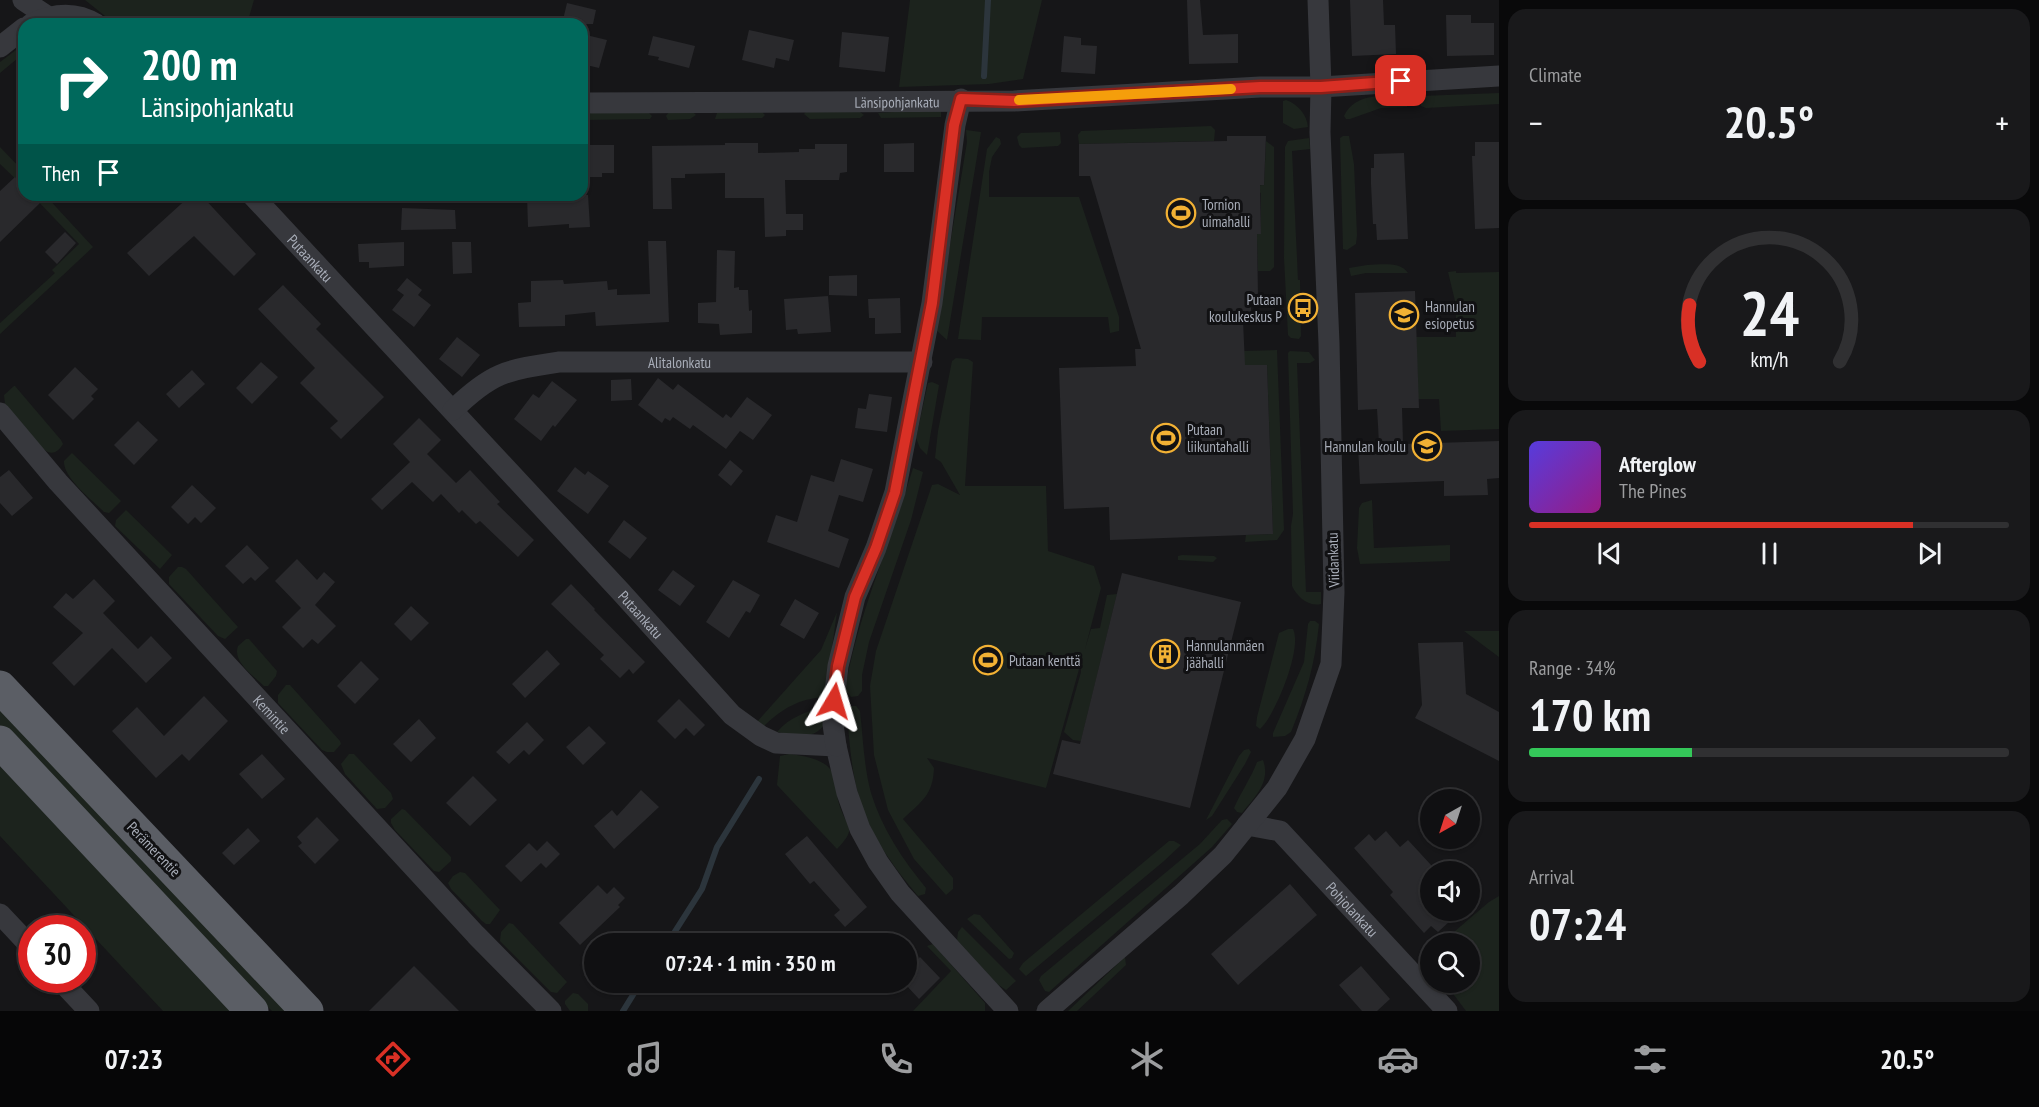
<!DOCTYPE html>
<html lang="en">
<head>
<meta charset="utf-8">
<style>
	:root { --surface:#101012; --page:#19191b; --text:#f1f3f6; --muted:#9c9d9f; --line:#303032; --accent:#d93025 }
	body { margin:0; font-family:"PT Sans Narrow",sans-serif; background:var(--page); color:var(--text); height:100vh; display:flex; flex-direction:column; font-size:22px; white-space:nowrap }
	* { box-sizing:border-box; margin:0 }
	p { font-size:20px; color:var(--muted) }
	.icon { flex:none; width:33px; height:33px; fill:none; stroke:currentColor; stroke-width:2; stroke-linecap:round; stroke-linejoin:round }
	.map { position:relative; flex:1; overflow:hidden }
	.side { display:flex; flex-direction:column; gap:9px; padding:9px; background:#09090a; width:540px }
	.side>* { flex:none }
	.top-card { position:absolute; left:18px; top:18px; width:570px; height:183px; border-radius:18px; box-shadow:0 2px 4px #0004,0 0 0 2px var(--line); background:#00695c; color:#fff; overflow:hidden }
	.needle { width:39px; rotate:219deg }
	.buttons { position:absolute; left:1420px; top:789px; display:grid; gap:12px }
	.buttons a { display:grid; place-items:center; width:60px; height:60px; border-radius:50%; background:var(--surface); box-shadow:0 2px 4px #0004,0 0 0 2px var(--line); font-size:30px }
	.speed { position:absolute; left:18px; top:915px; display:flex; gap:12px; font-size:30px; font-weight:700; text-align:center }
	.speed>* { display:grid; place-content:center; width:78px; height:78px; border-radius:50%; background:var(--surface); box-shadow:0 2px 4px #0004,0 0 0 2px var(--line); line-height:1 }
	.speed .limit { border:9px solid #d22; background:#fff; color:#111 }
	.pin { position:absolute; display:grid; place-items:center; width:51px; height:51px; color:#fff; margin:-26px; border-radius:12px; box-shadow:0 3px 9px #0006 }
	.me { position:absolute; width:66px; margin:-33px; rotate:7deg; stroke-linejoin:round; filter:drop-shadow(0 0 4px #0008) }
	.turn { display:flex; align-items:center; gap:21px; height:126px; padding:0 24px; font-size:27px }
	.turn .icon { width:78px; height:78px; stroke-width:2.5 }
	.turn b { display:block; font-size:42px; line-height:51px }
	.then { display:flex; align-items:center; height:57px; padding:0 24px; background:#0003; gap:12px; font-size:22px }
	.big { font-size:45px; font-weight:700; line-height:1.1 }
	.side .tile { flex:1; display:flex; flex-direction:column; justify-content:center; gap:9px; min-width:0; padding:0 21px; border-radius:18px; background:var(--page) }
	.side .dial { align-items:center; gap:0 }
	.dial svg { height:156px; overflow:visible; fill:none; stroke:var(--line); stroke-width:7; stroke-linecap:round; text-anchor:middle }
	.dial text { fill:var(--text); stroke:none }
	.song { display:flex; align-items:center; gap:18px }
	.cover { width:72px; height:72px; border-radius:9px; background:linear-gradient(135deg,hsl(250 70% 55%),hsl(310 70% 35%)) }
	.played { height:6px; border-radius:3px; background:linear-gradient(90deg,var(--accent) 80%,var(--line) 80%) }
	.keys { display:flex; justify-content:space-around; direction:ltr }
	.heat { display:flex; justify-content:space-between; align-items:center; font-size:33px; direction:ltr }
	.charge { height:9px; border-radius:4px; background:linear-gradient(90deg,#34c759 34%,var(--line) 0) }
	.trip { position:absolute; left:584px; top:933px; width:333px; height:60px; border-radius:30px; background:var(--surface); box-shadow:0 2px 4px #0004,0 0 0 2px var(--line); font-weight:700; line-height:60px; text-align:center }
	.menu { display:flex; height:96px; justify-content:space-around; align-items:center; background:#060607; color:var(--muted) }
	.menu .icon { width:42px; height:42px }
	.menu .selected { color:var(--accent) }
	.menu b { font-size:27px; color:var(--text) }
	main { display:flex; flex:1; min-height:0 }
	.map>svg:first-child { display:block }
	.green { fill:#1c231d }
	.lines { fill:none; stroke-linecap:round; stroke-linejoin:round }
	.stream { stroke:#2c353c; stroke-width:6 }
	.building { fill:#29292c }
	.minor { stroke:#37383d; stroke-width:21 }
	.trunk { stroke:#5b5e65; stroke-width:33 }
	.route-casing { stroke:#8d1f18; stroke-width:15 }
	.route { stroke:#d93025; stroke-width:10 }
	.slow { stroke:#f59e0b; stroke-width:10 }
	.labels { text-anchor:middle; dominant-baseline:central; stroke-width:6; stroke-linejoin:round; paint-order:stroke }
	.street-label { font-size:15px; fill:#a8adb8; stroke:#111113 }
	.poi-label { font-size:15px; fill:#a8adb8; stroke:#111113; text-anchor:start }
</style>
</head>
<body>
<main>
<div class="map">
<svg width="1499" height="1011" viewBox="0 0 1499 1011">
	<rect width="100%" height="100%" fill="#161618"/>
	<path class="green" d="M85,0H254L247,24H115Z
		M910,0H1042L1023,79L989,84L899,87Z
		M24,44V53L0,73V62Z
		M1499,93V104L1426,108L1421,106V96Z
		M1408,95L1407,107L1381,108L1350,119H1346L1344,116C1355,92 1385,96 1408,95Z
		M1286,100C1298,104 1307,115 1308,127L1294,129L1283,123V101Z
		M941,109V117L881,118L878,113Z
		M859,111L864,115L860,118L810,119L804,114L806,112Z
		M669,112H693L696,115L690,119L668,120L666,116Z
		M762,112L765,115L762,118L715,119L717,113Z
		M591,113H649L652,116L650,119L584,120L582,118L586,114Z
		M1211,126L1215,130L1214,141L1079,144L1078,135L1081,131Z
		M966,130L981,132L947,340L936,330L967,142Z
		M1060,132L1061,143L1058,146L1022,148L1019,145L1017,137L1021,133Z
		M1343,136H1349L1354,164L1357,235L1356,244L1347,250L1343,249L1340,138Z
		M996,137L1000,139L1001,144L992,157L989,172V197H1079L1119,317V331L1110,333L1108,317H982L981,340L958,339L987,149Z
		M1309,138L1310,149L1292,151L1298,280H1300L1301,336L1299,339L1291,338L1288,335L1284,258L1285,147L1288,141Z
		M1266,141L1274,147V267L1270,271H1258L1257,240L1249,234H1261V193L1248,186L1264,185Z
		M0,147L24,172V187L0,164Z
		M32,195H45L93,247L0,334V323L55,273L52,270L79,244Z
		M1367,265C1380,265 1400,261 1408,273H1366L1351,276L1349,268Z
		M1456,271V273L1499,272V429L1441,431L1439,399H1418L1416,337H1456V312H1461L1460,301H1455L1448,272Z
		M1277,350L1284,530L1277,540L1245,542L1246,535L1273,534L1267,365H1244V351Z
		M1290,351L1309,352L1315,360L1310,363H1297L1306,592H1321V604C1309,607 1297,597 1292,586L1291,526L1293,514L1288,353Z
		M956,358L968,359L973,362L965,486H1046L1048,551L1094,566L1101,588L1085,649L1091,629L1100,628L1107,595L1117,594L1081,741L1073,740L1064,732L1081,672V662L1046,788L927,758L934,768C933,795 922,801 903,819L953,878V889L946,895L914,859L888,810L874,755L870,686L876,651L932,485L938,484L960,495L941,462L935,458L938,431L952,361Z
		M932,382L939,385L927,455L920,448L916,438L928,383Z
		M14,386H15L61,440L63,444C60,449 55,455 48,452C36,446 15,415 5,404L4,395Z
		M72,453L121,501L109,513L104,512C92,500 63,478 64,461Z
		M913,468L923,472L911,520L869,642L862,675V691L858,696L851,697L845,690C858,613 891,543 913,468Z
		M1372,500L1374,548L1450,545V561L1360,564L1357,548L1359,508L1362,503Z
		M126,510L172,555L160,569L115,526L116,520Z
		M1182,555L1214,556L1217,558L1213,562L1178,560V556Z
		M178,567H182L186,569L238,627L225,639L218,636L169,584V577Z
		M837,612L825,697C798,699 783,708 763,727L756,723L821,650Z
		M1310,621H1315L1319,624C1315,664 1306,695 1291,732L1285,736L1273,737V733L1304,662L1308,624Z
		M1288,629H1293C1303,648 1275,716 1260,729L1256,726L1257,717L1279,633Z
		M1464,631H1499V657Z
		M246,639H249L277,671L276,676L268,686H264C254,676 232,662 238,646Z
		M286,685H290L340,741L341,744L334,752H327L322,750L278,703V695Z
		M0,706L292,1011H272L245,985L0,725Z
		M852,706H856L860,711C863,738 864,767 871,793C882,829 903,860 926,888L925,894L918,896C893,866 868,833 858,794C851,766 849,739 847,711Z
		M822,707C826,713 827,720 823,726C812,741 793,734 777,732C790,717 804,713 822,707Z
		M1249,749L1251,752L1245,764L1212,816L1206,820L1239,756L1244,750Z
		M349,754H354L391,793L393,799L385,808L377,809L345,774L341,764Z
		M789,754C805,756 828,759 834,776C837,785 836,795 839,804C847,829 858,827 837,849L777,785L780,756Z
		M1263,760C1271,782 1255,797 1242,813L1237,812L1234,808C1241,792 1251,778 1257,762Z
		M0,766L232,1011H163L0,836Z
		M402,809L405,810L451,857V861L439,872L434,871L395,830L391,823V819Z
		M1227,819L1232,824L1212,847L1049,992L1045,991L1039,980L1041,976L1200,844L1222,820Z
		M1169,841H1174L1181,845L1164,861L1026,976L1019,969L1023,963Z
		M460,872L465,873L500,910L490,924H486L482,921L451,889L448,883L453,876Z
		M1499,896V1011H1466L1445,983L1470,982V944L1441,943L1489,902Z
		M974,914L980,915L1014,953L1012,958L1009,959L967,919Z
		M509,923L513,924L567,982L557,993L551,992L500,941L501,932Z
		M962,927L1016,981L1006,990L997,984L957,940L958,932Z
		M933,944L985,1003V1011H913L951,971L927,946Z
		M1125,957L1126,965L1077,1011H1068Z
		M573,993L578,994L588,1004V1011H570L565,1004V1001Z"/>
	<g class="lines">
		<path class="stream" d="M984,76L988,0
			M667,944L702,889L717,847L759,779
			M623,1011L641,982"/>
	</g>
	<path class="building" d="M1187,0H1200L1203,35L1238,34V63L1189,64Z
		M1350,0H1383L1384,25H1395L1396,54L1352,56Z
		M567,3L596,10L593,24H562Z
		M1446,15H1471V23H1494V55L1447,56Z
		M749,30L794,40L789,61L776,58L774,68L742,60Z
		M842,32L889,37L885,72L839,67Z
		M582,34L607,40L599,68L582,64Z
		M653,36L695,46L689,68L658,60L659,57L648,55Z
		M1064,36L1081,38V45L1097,46L1095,74L1061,72Z
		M1227,136H1266L1264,185H1260L1261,234H1257L1258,297H1251V320L1243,321L1245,365H1267L1273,534L1110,540L1109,507L1064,509L1059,368L1136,366L1135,349H1141L1090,176H1079V144L1227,141Z
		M1475,142H1499V228L1475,229L1472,156H1475Z
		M725,143H758V153L799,152V149H815V144H847V172L840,173L839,180H785L786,214H803V230H786V236L765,237L764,198H725V173L685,174V178H671L672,209H653L652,146L725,145Z
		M914,143V172H884V144Z
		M582,145H614V173H602V177H582Z
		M1404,153L1408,239L1377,240L1376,224H1373L1371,184V168H1374V154Z
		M15,177L24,187V195H32L40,203L0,242V191Z
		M191,195H201L256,254L234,276L194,236L149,276L127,253Z
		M527,195H588L590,227L569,228V224L528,227Z
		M402,208L455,210L456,229L401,230Z
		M65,232L76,243L57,264L45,252Z
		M648,241H666L669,322L596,326L595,312L565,315V326L519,327L518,303L531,302V281L563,280L564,284L607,281L608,290L617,289V295L650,294Z
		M404,242V266L369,268V262H359L358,244Z
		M452,242H471L472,273L453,274Z
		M717,250L735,251L734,288L739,287V290H748L749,311L752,310V333L720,335L719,324L698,323V303L716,302Z
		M857,275V296L829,295V276Z
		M407,278L422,290L418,295L431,305L414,327L392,310L404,295L397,290Z
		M283,285L321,324L316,329L384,397L341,439L330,428L338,421L300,383L315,368L258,309Z
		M1415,291L1419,408H1402L1403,444L1499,441V478L1487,479L1488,495L1444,496V481L1360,484L1358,446L1379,445L1378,425L1377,409L1358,410L1355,293Z
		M828,296L831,332L798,334L797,329L786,330L784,299Z
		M900,298L901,333L875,334V318H869L868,299Z
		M457,337L480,355L462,377L439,359Z
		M261,362L278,377L252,404L236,388Z
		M75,367L98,389L91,396L94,399L73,420L48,395Z
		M192,370L205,384L179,408L166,394Z
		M658,378L673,390L678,384L723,418L726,414L731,418L747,397L772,415L753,440L740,431L726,449L693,425L690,429L673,417L670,421L665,418L662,423L638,405Z
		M631,379L632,400L611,401V380Z
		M552,381L577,400L555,427L553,425L541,441L514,419L533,394L539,398Z
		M869,394L892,397L887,432L855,428L858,408L866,409Z
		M419,418L441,440L427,454L456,483L470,470L500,502L497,504L534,540L518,557L480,521L476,524L462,510L459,513L441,494L433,502L412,482L382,510L371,499L410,462L393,444Z
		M138,421L158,440L134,465L114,445Z
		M841,459L873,469L863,502L839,495L828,531L849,539L839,568L767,542L776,515L797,522L811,475L834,482Z
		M730,460L743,471L731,486L718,475Z
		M575,467L585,475L588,471L609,486L588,514L557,491Z
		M9,470L33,498L12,516L0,503V477Z
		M192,485L216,508L201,523L195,517L188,524L171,507Z
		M624,520L647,538L630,559L608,542Z
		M247,545L269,568L255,581L251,577L243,584L225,566Z
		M297,559L317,580L324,572L335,582L315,605L336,626L318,644L312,639L303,648L282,627L301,608L275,581Z
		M673,570L695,586L680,606L658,590Z
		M1122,573L1241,602L1190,808L1053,774L1062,740L1080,744Z
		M94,579L115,601L103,613L138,649L151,636L172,658L146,683L112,648L74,686L52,663L83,633L53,607L66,593L73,599Z
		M733,580L760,595L750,613L746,611L729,638L706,622Z
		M571,584L595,609L594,610L645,662L633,674L629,669L620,678L600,659L604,655L551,604Z
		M795,599L819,613L804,639L780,625Z
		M411,606L429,623L411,641L394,624Z
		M1463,642L1466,694L1499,712V761L1415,718L1422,705L1418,643Z
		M547,650L560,664L525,698L512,684Z
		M361,661L379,679L355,704L337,686Z
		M204,696L228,721L189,761L182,754L156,778L112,731L137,707L164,736Z
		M679,699L705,725L694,736L686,728L675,739L657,721Z
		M419,719L436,738L411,762L393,744Z
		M527,722L544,740L529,755L524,750L509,764L496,752Z
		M589,726L606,743L583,765L566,747Z
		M262,754L285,779L262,799L239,774Z
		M473,776L497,800L470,826L446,803Z
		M641,790L659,807L614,849L594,826L612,810L617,816Z
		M317,817L339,840L315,864L298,846L302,843L297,837Z
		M248,828L260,841L234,865L222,853Z
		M1386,831L1400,847L1408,840L1431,865V910H1462L1438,932L1431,926L1424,933L1390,895L1393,892L1354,848L1369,834L1375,841Z
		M807,836L867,907L845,927L834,915L840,910L814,881L810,884L785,854Z
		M547,841L560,854L546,868L541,863L521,882L505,866L529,843L537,851Z
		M1290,884L1317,915L1238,985L1211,954Z
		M598,885L607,894L614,887L625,898L618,905L620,907L580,945L559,923Z
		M920,957L940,978L919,999L906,985V971Z
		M414,966L459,1011H369Z
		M1361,966L1390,999L1377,1011H1362L1339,985Z"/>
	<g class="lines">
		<g class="minor">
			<path d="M23,0L47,16"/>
			<path d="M31,24C52,14 75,11 96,24"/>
			<path d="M0,47L24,28"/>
			<path id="s1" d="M582,103L1014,101L1260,87H1321L1499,76"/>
			<path id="s2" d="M252,195L621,592L732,715L761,736L776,743L836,746L847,793L860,829L878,862L900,893L1008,1011"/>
			<path id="s3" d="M453,410C492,372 506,370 559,362H922"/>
			<path id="s4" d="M0,413L58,482L476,935L551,1011"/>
			<path d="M836,746L833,724L834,701L838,666L855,597L876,548L895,492L932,303L955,125L961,99"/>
			<path id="s5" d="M1247,825L1280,831L1447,1011"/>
			<path d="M0,914L32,948"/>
			<path d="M60,980L89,1011"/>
			<path d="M1047,1011L1181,895L1223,855L1277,788L1305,739L1331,664L1334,592L1329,343L1320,132L1321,87L1318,0"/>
		</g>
		<path class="trunk" d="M0,687L307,1011
			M0,742L252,1011"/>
	</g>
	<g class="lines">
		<g class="route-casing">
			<path id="route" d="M834,701L838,666L855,597L876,548L895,492L932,303L954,125L961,99L1014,101L1260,87H1321L1401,81"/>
		</g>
		<use href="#route" class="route"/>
		<path class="slow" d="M1019,100L1231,89"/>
	</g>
	<defs>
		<g id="stadium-ring" transform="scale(1.5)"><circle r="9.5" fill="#111113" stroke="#f2b134" stroke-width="1.5"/><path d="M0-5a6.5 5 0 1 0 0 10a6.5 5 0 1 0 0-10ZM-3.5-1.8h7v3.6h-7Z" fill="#f2b134"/></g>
		<g id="bus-ring" transform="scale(1.5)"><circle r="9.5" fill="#111113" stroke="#f2b134" stroke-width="1.5"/><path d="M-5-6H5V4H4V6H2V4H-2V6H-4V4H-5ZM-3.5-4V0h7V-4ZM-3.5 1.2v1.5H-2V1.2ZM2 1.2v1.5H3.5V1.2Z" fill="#f2b134"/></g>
		<g id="school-ring" transform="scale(1.5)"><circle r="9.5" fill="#111113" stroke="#f2b134" stroke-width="1.5"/><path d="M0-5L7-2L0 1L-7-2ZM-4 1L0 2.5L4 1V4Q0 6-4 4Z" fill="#f2b134"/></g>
		<g id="building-ring" transform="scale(1.5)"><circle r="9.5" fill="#111113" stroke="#f2b134" stroke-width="1.5"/><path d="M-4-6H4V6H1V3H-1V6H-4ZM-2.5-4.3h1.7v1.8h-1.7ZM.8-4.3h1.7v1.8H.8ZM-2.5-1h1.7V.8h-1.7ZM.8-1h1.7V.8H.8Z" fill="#f2b134"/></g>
	</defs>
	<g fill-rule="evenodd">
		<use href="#stadium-ring" x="1181" y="213"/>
		<use href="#bus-ring" x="1303" y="308"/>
		<use href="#school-ring" x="1404" y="315"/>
		<use href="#stadium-ring" x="1166" y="438"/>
		<use href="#school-ring" x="1427" y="446"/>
		<use href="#building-ring" x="1165" y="654"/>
		<use href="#stadium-ring" x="988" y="660"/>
	</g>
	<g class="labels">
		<g class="street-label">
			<text stroke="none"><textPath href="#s1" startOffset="315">Länsipohjankatu</textPath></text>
			<text stroke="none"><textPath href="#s2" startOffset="86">Putaankatu</textPath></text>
			<text stroke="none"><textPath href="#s3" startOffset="240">Alitalonkatu</textPath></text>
			<text transform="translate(1333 560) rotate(-92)">Viidankatu</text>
			<text stroke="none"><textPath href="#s2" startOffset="572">Putaankatu</textPath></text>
			<text stroke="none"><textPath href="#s4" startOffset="406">Kemintie</textPath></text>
			<text transform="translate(154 849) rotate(46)">Perämerentie</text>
			<text stroke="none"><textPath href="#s5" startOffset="140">Pohjolankatu</textPath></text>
		</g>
		<g class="poi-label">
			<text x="1202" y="204">Tornion<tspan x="1202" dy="17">uimahalli</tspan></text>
			<text x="1282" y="299" text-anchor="end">Putaan<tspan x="1282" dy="17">koulukeskus P</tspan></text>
			<text x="1425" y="306">Hannulan<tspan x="1425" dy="17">esiopetus</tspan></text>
			<text x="1187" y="429">Putaan<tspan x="1187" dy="17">liikuntahalli</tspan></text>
			<text x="1406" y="446" text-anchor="end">Hannulan koulu</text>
			<text x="1186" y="645">Hannulanmäen<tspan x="1186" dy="17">jäähalli</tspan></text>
			<text x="1009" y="660">Putaan kenttä</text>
		</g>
	</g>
</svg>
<div class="buttons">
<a><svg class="needle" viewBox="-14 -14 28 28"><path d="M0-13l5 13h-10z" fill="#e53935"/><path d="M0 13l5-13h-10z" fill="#9c9d9f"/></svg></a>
<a><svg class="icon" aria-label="sound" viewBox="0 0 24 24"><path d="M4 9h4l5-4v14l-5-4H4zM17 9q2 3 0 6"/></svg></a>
<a><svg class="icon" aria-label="search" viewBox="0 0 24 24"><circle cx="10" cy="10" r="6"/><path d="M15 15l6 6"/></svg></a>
</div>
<div class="speed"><div class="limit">30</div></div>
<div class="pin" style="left:1401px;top:81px;background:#d93025"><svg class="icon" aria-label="arrive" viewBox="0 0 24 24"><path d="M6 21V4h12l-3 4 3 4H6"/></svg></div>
<svg class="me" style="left:834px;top:701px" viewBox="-20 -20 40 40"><path d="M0-17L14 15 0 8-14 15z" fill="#d93025" stroke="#fff" stroke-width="4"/></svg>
<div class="trip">07:24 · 1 min · 350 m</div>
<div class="top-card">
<div class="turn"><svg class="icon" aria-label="right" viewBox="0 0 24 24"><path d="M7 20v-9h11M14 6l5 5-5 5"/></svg><div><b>200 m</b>Länsipohjankatu</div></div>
<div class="then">Then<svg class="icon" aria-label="arrive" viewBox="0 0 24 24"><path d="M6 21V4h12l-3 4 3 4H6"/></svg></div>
</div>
</div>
<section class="side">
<div class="tile"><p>Climate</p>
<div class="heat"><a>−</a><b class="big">20.5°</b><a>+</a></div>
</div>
<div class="tile dial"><svg viewBox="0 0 100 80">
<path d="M14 69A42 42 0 1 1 86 69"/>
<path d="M14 69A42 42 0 0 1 9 40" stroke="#d93025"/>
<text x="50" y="56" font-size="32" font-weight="700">24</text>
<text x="50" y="72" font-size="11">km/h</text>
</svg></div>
<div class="tile">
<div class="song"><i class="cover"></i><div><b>Afterglow</b><p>The Pines</p></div></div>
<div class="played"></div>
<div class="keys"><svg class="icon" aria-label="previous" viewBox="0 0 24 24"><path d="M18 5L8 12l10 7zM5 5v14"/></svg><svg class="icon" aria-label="pause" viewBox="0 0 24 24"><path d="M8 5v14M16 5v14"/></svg><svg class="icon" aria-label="next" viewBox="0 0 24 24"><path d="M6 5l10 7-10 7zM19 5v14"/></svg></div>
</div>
<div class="tile"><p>Range · 34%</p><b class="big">170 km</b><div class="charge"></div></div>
<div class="tile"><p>Arrival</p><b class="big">07:24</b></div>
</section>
</main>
<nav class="menu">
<b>07:23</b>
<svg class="icon selected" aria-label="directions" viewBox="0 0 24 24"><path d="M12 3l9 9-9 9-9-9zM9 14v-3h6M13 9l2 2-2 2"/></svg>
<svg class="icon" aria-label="music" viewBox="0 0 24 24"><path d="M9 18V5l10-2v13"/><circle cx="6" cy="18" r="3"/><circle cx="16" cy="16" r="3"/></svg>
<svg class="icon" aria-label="phone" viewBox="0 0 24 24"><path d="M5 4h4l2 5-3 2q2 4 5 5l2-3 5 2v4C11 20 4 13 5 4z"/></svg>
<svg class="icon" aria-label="climate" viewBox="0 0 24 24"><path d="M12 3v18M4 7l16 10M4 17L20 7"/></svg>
<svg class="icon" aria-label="car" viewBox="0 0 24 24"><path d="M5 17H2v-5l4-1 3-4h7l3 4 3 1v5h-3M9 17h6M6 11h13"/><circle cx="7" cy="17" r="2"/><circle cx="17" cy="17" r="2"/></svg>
<svg class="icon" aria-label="filters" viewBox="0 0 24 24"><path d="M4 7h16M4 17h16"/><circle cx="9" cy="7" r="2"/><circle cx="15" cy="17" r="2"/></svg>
<b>20.5°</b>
</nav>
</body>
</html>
